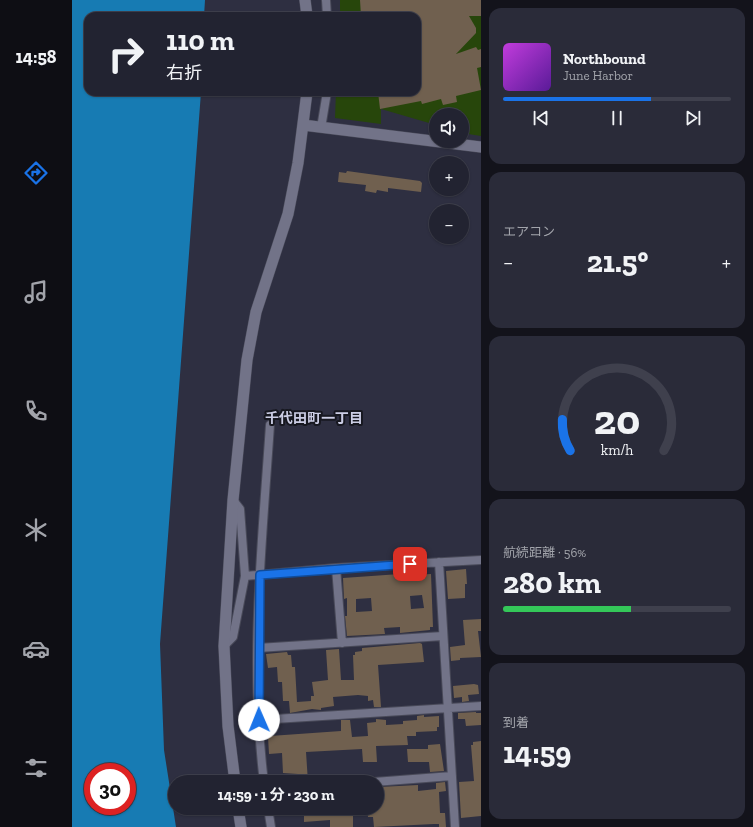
<!DOCTYPE html>
<html lang="ja">
<head>
<meta charset="utf-8">
<style>
	:root { --surface:#222331; --page:#2a2b39; --text:#f1f3f6; --muted:#a2a4ab; --line:#3f404d; --accent:#1a73e8 }
	body { margin:0; font-family:"Zilla Slab","Noto Sans JP",serif; background:var(--page); color:var(--text); height:100vh; display:flex; flex-direction:column; font-size:15px; white-space:nowrap }
	* { box-sizing:border-box; margin:0 }
	p { font-size:13px; color:var(--muted) }
	.icon { flex:none; width:22px; height:22px; fill:none; stroke:currentColor; stroke-width:2; stroke-linecap:round; stroke-linejoin:round }
	.map { position:relative; flex:1; overflow:hidden }
	.sheet { display:flex; flex-direction:column; gap:8px; padding:8px; background:#13131b; width:272px }
	.sheet>* { flex:none }
	.hud { position:absolute; left:12px; top:12px; width:337px; height:84px; border-radius:12px; box-shadow:0 1px 3px #0004,0 0 0 1px var(--line); background:#222331; color:var(--text); overflow:hidden }
	.tools { position:absolute; left:357px; top:108px; display:grid; gap:8px }
	.tools a { display:grid; place-items:center; width:40px; height:40px; border-radius:50%; background:var(--surface); box-shadow:0 1px 3px #0004,0 0 0 1px var(--line); font-size:20px }
	.speed { position:absolute; left:12px; top:763px; display:flex; gap:8px; font-size:20px; font-weight:700; text-align:center }
	.speed>* { display:grid; place-content:center; width:52px; height:52px; border-radius:50%; background:var(--surface); box-shadow:0 1px 3px #0004,0 0 0 1px var(--line); line-height:1 }
	.speed .limit { border:6px solid #d22; background:#fff; color:#111 }
	.pin { position:absolute; display:grid; place-items:center; width:34px; height:34px; color:#fff; margin:-17px; border-radius:8px; box-shadow:0 2px 6px #0006 }
	.me { position:absolute; width:44px; margin:-22px; rotate:359deg; stroke-linejoin:round; filter:drop-shadow(0 0 3px #0008) }
	.turn { display:flex; align-items:center; gap:14px; height:84px; padding:0 16px; font-size:18px }
	.turn .icon { width:52px; height:52px; stroke-width:2.5 }
	.turn b { display:block; font-size:28px; line-height:34px }
	.big { font-size:30px; font-weight:700; line-height:1.1 }
	.sheet .widget { flex:1; display:flex; flex-direction:column; justify-content:center; gap:6px; min-width:0; padding:0 14px; border-radius:12px; background:var(--page) }
	.sheet .dial { align-items:center; gap:0 }
	.dial svg { height:104px; overflow:visible; fill:none; stroke:var(--line); stroke-width:7; stroke-linecap:round; text-anchor:middle }
	.dial text { fill:var(--text); stroke:none }
	.song { display:flex; align-items:center; gap:12px }
	.cover { width:48px; height:48px; border-radius:6px; background:linear-gradient(135deg,hsl(290 70% 55%),hsl(270 70% 35%)) }
	.played { height:4px; border-radius:2px; background:linear-gradient(90deg,var(--accent) 65%,var(--line) 65%) }
	.keys { display:flex; justify-content:space-around; direction:ltr }
	.heat { display:flex; justify-content:space-between; align-items:center; font-size:22px; direction:ltr }
	.charge { height:6px; border-radius:3px; background:linear-gradient(90deg,#34c759 56%,var(--line) 0) }
	.trip { position:absolute; left:96px; top:775px; width:216px; height:40px; border-radius:20px; background:var(--surface); box-shadow:0 1px 3px #0004,0 0 0 1px var(--line); font-weight:700; line-height:40px; text-align:center }
	main { display:flex; flex:1; min-height:0 }
	.menu { display:flex; flex-direction:column; width:72px; justify-content:space-around; align-items:center; background:#0e0e14; color:var(--muted) }
	.menu .icon { width:28px; height:28px }
	.menu .on { color:var(--accent) }
	.menu b { font-size:18px; color:var(--text) }
	.map>svg:first-child { display:block }
	.green { fill:#27460b }
	.water { fill:#177bb3; fill-rule:evenodd }
	.building { fill:#70604f; fill-rule:evenodd }
	.lines { fill:none; stroke-linecap:round; stroke-linejoin:round }
	.street-casing { stroke:#494a59; stroke-width:10 }
	.secondary-casing { stroke:#494a59; stroke-width:12 }
	.street { stroke:#727388; stroke-width:8 }
	.secondary { stroke:#727388; stroke-width:11 }
	.route-casing { stroke:#114b97; stroke-width:10 }
	.route { stroke:#1a73e8; stroke-width:7 }
	.labels { text-anchor:middle; dominant-baseline:central; stroke-width:4; stroke-linejoin:round; paint-order:stroke }
	.neighbourhood-label { font-size:14px; font-weight:bold; fill:#cbcde4; stroke:#171820 }
</style>
</head>
<body>
<main>
<nav class="menu">
<b>14:58</b>
<svg class="icon on" aria-label="directions" viewBox="0 0 24 24"><path d="M12 3l9 9-9 9-9-9zM9 14v-3h6M13 9l2 2-2 2"/></svg>
<svg class="icon" aria-label="music" viewBox="0 0 24 24"><path d="M9 18V5l10-2v13"/><circle cx="6" cy="18" r="3"/><circle cx="16" cy="16" r="3"/></svg>
<svg class="icon" aria-label="phone" viewBox="0 0 24 24"><path d="M5 4h4l2 5-3 2q2 4 5 5l2-3 5 2v4C11 20 4 13 5 4z"/></svg>
<svg class="icon" aria-label="climate" viewBox="0 0 24 24"><path d="M12 3v18M4 7l16 10M4 17L20 7"/></svg>
<svg class="icon" aria-label="car" viewBox="0 0 24 24"><path d="M5 17H2v-5l4-1 3-4h7l3 4 3 1v5h-3M9 17h6M6 11h13"/><circle cx="7" cy="17" r="2"/><circle cx="17" cy="17" r="2"/></svg>
<svg class="icon" aria-label="filters" viewBox="0 0 24 24"><path d="M4 7h16M4 17h16"/><circle cx="9" cy="7" r="2"/><circle cx="15" cy="17" r="2"/></svg>
</nav>
<div class="map">
<svg width="409" height="827" viewBox="0 0 409 827">
	<rect width="100%" height="100%" fill="#2e2f41"/>
	<path class="green" d="M268,0H409V136L390,133V115H364V125L309,109V124L263,118L264,92H345V16H268Z"/>
	<path class="water" d="M0,0H133L132,16H16V92H129L88,644L92,750L104,827H0ZM21,772H55V806H21Z"/>
	<path class="building" d="M288,0H409V16H397L404,28V33L384,54L404,47L406,50L409,49V67L405,68L409,90L384,96L385,102L371,105L369,99L350,104L349,101L308,109L306,92H345V16H289Z
		M275,171L348,181L350,183L349,192L316,188V192L305,190L304,193L293,191L294,185L266,182L267,172L274,173Z
		M394,569L395,584H393V598L376,599L374,571Z
		M342,573V575L359,574L361,627H358V630L328,633V627L312,628L313,634L275,636L273,616H275V598L272,599L271,578ZM350,595L352,608L339,609L338,596ZM299,598L300,611L284,612V599Z
		M409,619V631H406L409,657L388,658V660L379,661L378,647L393,645L391,620Z
		M348,643L350,644L352,662L306,665L309,707H302L301,700L296,701V696L286,695L261,697L262,706L249,708V710L240,709L218,713L217,701H211L210,682H206L205,667L196,668L194,654L215,652L216,655H219L220,667H223L225,702L239,701V696H242L240,682L256,680L254,650L267,649L269,680H282L281,655H283V652L290,651V648Z
		M402,684L406,685L407,694L396,695L397,701L390,702V697L382,698L381,686Z
		M404,712V713H409V725L394,726L393,719H386V713Z
		M352,715V717L367,716V727H365V731L344,732V736H335L336,745L304,746L305,762H291L290,749L234,752L236,782H226V774L211,773L210,753L197,754L196,737L198,736L269,731V720H278L280,737L296,736L295,723L304,722V719L314,720V725L331,724V721L345,720V716Z
		M409,741V816L389,818L387,782L402,781L399,745H401V742Z
		M368,744L372,771L358,772L357,762H336L335,749H356V745Z
		M373,782L374,791L367,792L368,813H373L374,827H367V824H362L302,827L301,817H296L295,808H308L307,787L346,785V791L364,789V783Z
		M225,808H281V827H258V820L232,822V815L225,816Z"/>
	<g class="lines">
		<g class="street-casing">
			<path id="street" d="M254,0L255,16
				M249,128L255,92
				M161,500L168,509L173,576
				M367,562L383,827
				M264,568L270,643
				M152,646L161,637L173,576L264,568L409,560
				M186,648L371,636
				M187,720L409,706
				M192,782C177,664 190,543 198,425
				M302,782L380,776
				M196,808L199,827"/>
		</g>
		<g class="secondary-casing">
			<path id="secondary" d="M233,0L235,16
				M231,125L409,147
				M163,782L156,726L152,646L161,500L175,360L184,312L216,214L226,163L235,92
				M166,808L169,827"/>
		</g>
		<use href="#street" class="street"/>
		<use href="#secondary" class="secondary"/>
	</g>
	<g class="lines">
		<g class="route-casing">
			<path id="route" d="M187,720L188,575L338,564"/>
		</g>
		<use href="#route" class="route"/>
	</g>
	<g class="labels">
		<g class="neighbourhood-label">
			<text x="242" y="418">千代田町一丁目</text>
		</g>
	</g>
</svg>
<div class="tools">
<a><svg class="icon" aria-label="sound" viewBox="0 0 24 24"><path d="M4 9h4l5-4v14l-5-4H4zM17 9q2 3 0 6"/></svg></a>
<a>+</a>
<a>−</a>
</div>
<div class="speed"><div class="limit">30</div></div>
<div class="pin" style="left:338px;top:564px;background:#d93025"><svg class="icon" aria-label="arrive" viewBox="0 0 24 24"><path d="M6 21V4h12l-3 4 3 4H6"/></svg></div>
<svg class="me" style="left:187px;top:720px" viewBox="-20 -20 40 40"><circle r="19" fill="#fff"/><path d="M0-13L10 11 0 6-10 11z" fill="#1a73e8"/></svg>
<div class="trip">14:59 · 1 分 · 230 m</div>
<div class="hud">
<div class="turn"><svg class="icon" aria-label="right" viewBox="0 0 24 24"><path d="M7 20v-9h11M14 6l5 5-5 5"/></svg><div><b>110 m</b>右折</div></div>
</div>
</div>
<section class="sheet">
<div class="widget">
<div class="song"><i class="cover"></i><div><b>Northbound</b><p>June Harbor</p></div></div>
<div class="played"></div>
<div class="keys"><svg class="icon" aria-label="previous" viewBox="0 0 24 24"><path d="M18 5L8 12l10 7zM5 5v14"/></svg><svg class="icon" aria-label="pause" viewBox="0 0 24 24"><path d="M8 5v14M16 5v14"/></svg><svg class="icon" aria-label="next" viewBox="0 0 24 24"><path d="M6 5l10 7-10 7zM19 5v14"/></svg></div>
</div>
<div class="widget"><p>エアコン</p>
<div class="heat"><a>−</a><b class="big">21.5°</b><a>+</a></div>
</div>
<div class="widget dial"><svg viewBox="0 0 100 80">
<path d="M14 69A42 42 0 1 1 86 69"/>
<path d="M14 69A42 42 0 0 1 8 45" stroke="#1a73e8"/>
<text x="50" y="56" font-size="32" font-weight="700">20</text>
<text x="50" y="72" font-size="11">km/h</text>
</svg></div>
<div class="widget"><p>航続距離 · 56%</p><b class="big">280 km</b><div class="charge"></div></div>
<div class="widget"><p>到着</p><b class="big">14:59</b></div>
</section>
</main>
</body>
</html>
